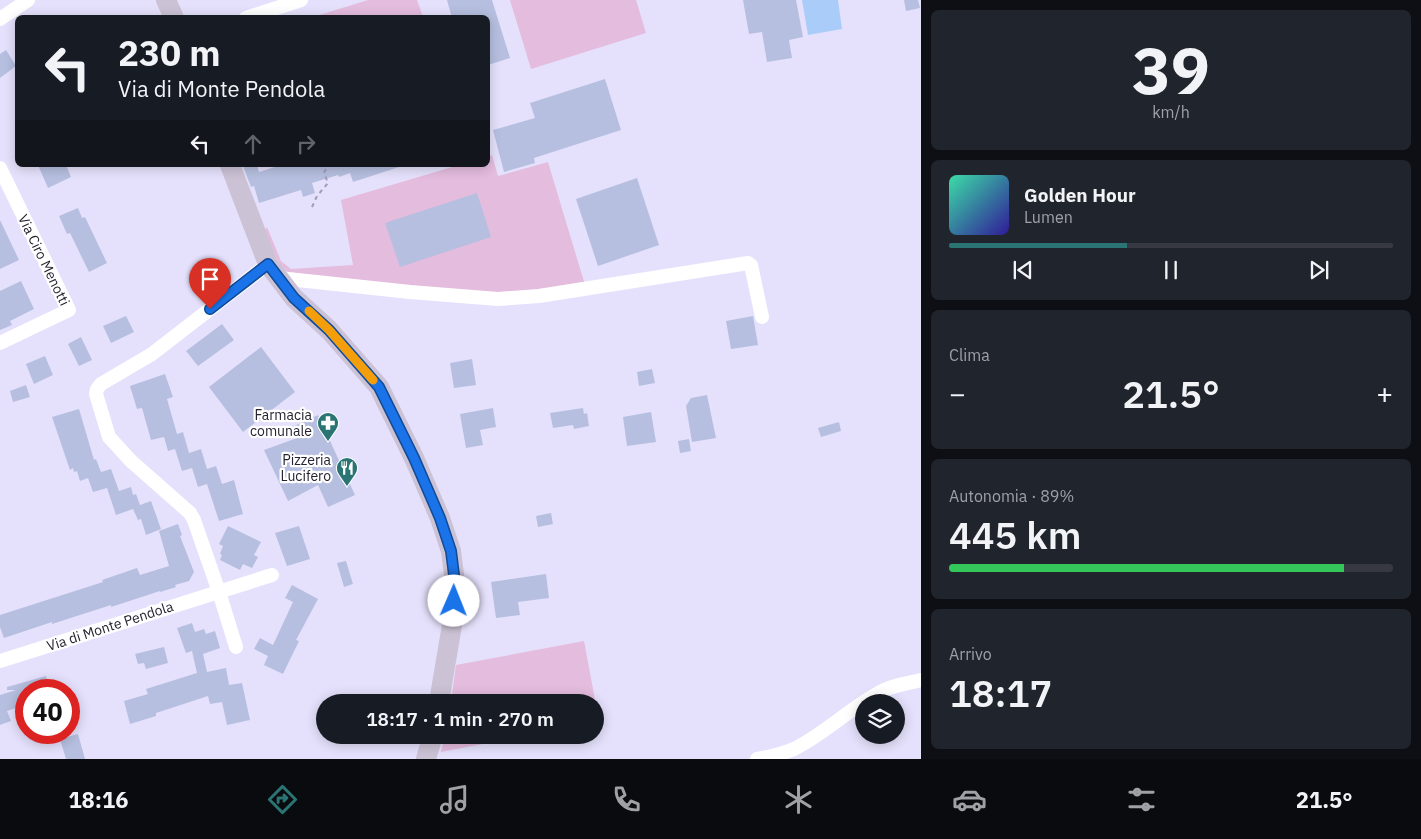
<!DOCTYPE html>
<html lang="it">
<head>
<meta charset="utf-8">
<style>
	:root { --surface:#171b24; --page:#20242c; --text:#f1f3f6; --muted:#9ea1a6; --line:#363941; --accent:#2a7474 }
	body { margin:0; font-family:"IBM Plex Sans",sans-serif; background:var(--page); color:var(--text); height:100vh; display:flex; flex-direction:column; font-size:19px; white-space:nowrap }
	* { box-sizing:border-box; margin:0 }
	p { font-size:16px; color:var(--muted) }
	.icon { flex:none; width:28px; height:28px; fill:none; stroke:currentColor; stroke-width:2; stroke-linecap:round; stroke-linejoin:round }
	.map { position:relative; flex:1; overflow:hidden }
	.details { display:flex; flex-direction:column; gap:10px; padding:10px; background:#0d0f14; width:500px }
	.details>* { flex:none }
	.guide { position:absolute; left:15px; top:15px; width:475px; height:152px; border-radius:8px; box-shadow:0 2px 12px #0003; background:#171b24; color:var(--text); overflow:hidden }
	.tools { position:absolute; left:855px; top:694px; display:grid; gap:10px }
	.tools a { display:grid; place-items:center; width:50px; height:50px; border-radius:50%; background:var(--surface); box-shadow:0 2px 12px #0003; font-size:25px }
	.speed { position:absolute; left:15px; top:679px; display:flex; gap:10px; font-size:25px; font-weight:700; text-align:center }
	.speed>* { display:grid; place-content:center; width:65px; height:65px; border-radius:50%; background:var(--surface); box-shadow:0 2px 12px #0003; line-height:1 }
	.speed .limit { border:8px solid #d22; background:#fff; color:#111 }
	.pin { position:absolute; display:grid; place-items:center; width:42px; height:42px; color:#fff; margin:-51px -21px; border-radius:50% 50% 50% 0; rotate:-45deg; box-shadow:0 0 5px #0007 }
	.pin .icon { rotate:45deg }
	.me { position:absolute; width:55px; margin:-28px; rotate:1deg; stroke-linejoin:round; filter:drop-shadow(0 0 4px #0008) }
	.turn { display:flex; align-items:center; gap:18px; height:105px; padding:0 20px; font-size:22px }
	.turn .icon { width:65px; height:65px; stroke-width:2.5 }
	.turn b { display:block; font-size:35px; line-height:42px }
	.lanes { display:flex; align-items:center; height:48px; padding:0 20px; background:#0003; justify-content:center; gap:25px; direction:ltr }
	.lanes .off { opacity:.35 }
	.big { font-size:38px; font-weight:600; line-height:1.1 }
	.details .widget { flex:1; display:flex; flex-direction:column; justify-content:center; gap:8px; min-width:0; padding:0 18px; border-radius:8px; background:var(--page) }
	.details .dial { align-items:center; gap:0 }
	.dial b { font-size:65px; line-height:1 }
	.song { display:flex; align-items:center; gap:15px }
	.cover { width:60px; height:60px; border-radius:8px; background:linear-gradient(135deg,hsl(160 70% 55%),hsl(250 70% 35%)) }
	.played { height:5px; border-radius:2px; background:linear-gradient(90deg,var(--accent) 40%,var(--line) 40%) }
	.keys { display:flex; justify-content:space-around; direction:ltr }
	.heat { display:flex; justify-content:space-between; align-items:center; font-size:28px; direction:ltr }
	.charge { height:8px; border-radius:4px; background:linear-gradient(90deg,#34c759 89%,var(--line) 0) }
	.trip { position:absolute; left:316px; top:694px; width:288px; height:50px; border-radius:25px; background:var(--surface); box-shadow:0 2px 12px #0003; font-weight:600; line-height:50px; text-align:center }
	.menu { display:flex; height:80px; justify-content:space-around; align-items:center; background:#090b0e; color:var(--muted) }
	.menu .icon { width:35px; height:35px }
	.menu .on { color:var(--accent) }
	.menu b { font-size:22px; color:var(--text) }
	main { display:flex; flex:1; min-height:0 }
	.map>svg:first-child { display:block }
	.green { fill:#e4bcde }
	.water { fill:#a9cdf8 }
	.building { fill:#b6bfdf }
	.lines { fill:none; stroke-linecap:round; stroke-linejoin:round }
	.path { stroke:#a09db3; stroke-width:2; stroke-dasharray:4 4; stroke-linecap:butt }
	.street { stroke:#fff; stroke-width:14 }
	.secondary { stroke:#ccc2d5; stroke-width:20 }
	.route-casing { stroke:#114b97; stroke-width:12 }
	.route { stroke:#1a73e8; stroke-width:9 }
	.slow { stroke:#f59e0b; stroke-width:9 }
	.labels { text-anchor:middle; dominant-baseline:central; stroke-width:4.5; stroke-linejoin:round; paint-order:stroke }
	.street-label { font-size:14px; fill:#252330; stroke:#fff }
	.poi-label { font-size:14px; fill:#252330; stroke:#fff; text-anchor:end }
</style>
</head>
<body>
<main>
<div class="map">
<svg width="921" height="759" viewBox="0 0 921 759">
	<rect width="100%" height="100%" fill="#e5e1fc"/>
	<path class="green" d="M368,0H417L423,17H313Z
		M510,0H636L646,33L531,69Z
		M492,155L498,176L548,162L585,285L492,294L292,277L278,262L265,230L267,227L281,261L291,269L353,265L341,200L459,165H488V157Z
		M584,641L599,721L595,722V702H451L456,665Z
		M445,735H529L441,752Z"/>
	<path class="water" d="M802,0H838L842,29L808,35Z"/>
	<path class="building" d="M447,0H492L510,58L488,65V18H452Z
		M743,0H796L803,37L789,40L792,58L767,62L762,32L749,34Z
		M904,0H918L920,8L906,11Z
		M6,50L16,66L0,78V54Z
		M605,79L621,130L534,158L535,163L504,172L493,130L535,118L530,103Z
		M38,165H66L71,177L48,188Z
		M248,165H257L259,172L281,165H399V167L353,182L350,173L339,177L338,175L312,183L315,193L303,197L301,190L259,203L254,186L251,187L243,166Z
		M637,178L659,245L598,266L576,199Z
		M477,193L491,237L400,267L385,223Z
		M78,208L82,218L85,217L107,263L89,272L70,233L67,234L59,216Z
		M0,220L19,260L0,269Z
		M21,281L34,309L10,321L12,325L0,330V291Z
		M126,316L134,332L111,343L103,326Z
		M753,316L758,345L731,349L726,321Z
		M222,324L234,340L198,366L186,351Z
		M81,337L92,360L79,366L68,344Z
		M261,347L295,392L243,432L209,387Z
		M45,356L53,375L34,384L26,364Z
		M472,359L476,385L454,388L450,363Z
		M652,369L655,383L639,386L637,372Z
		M165,374L173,397L167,399L177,434L183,432L189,453L201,449L207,469L216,466L222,484L234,480L243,514L219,521L207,484L198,487L192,468L182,471L175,449L168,451L164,437L151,440L142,408L137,409L130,386Z
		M26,385L30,397L13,402L10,391Z
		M707,395L716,438L692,442L686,406L691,398Z
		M493,408L496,427L480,430L483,445L466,448L460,414Z
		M583,408L584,414L587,413L589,426L574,429L573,425L553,428L550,413Z
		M79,409L94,460L96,459L101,472L111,469L119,491L131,487L133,495L136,494L140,505L151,501L161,529L146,535L141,519L138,520L133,509L116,515L107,488L93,492L88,478L80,481L77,471L74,472L73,468L70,470L52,417Z
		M651,412L656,442L627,446L623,417Z
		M318,415L355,495L328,507L318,485L288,501L264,450L297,438L292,427Z
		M839,422L841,431L821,437L818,428Z
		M689,439L691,451L680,453L678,441Z
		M551,513L553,524L538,527L536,516Z
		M178,524L182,535L180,536L194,572L189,581L175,585L176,587L160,592V591L111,607V605L52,624V622L4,638L0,627V615L103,582L102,580L137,568L140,575L169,566L159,531Z
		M228,526L261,542L254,555L258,557L252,568L243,564L240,570L220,560L222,555L220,554L223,546L219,544Z
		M299,526L310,559L287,566L275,533Z
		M346,561L353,584L344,587L337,563Z
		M546,574L549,598L518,602L520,615L496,618L491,582Z
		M292,585L318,599L296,640L299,641L283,674L264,665L268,656L254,649L260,638L273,645L293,602L285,598Z
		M192,623L195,632L204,629L206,634L215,631L220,648L203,654L207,672L226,668L229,685L242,683L250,720L227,725L222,702L210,704L208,696L156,713V716L130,724L124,701L148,694L146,689L197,673L192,651L186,653L177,628Z
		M164,647L168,663L146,669L144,663L138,664L135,654Z
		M46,676L50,690H26V713L24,714L22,706L7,711L11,721L0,725V695L16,690H7V687Z
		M78,734L85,759H66L60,739Z"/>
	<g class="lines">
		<path class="path" d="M312,207L317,196L328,183L324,173L328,165"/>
		<path class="street" d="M246,18L301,0
			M0,19L28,0
			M0,168L69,310L0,343
			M279,278L410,292L498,299L539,296L748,263L751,265L762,317
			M236,647L219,592L194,520L190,513L131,461L109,437L96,394L97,389L101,384L152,354L268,264
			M0,661L272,575
			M757,759C769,757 782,754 794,749C826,733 852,706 884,690C895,685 909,683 921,680"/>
		<path class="secondary" d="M166,0L174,18
			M230,165L268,264L294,298L329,330L379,387L414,458L440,518L451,551L455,583L453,619L439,702
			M426,759L433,735"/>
	</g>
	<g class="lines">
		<g class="route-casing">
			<path id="route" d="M210,309L268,264L294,298L329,330L379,387L414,458L440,518L451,551L455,583L454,601"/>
		</g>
		<use href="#route" class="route"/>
		<path class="slow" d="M309,311L329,330L373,380"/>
	</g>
	<defs>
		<g id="pharmacy-pin" transform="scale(1.125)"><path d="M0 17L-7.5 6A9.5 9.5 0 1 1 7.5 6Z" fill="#2a7474" stroke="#fff"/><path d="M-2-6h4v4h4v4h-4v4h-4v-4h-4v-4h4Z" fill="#fff"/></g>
		<g id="restaurant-pin" transform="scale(1.125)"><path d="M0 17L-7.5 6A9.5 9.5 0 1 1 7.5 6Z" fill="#2a7474" stroke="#fff"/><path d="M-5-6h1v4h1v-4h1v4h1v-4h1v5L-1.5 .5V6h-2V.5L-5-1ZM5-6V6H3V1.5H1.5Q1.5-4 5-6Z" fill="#fff"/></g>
	</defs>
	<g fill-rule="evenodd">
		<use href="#pharmacy-pin" x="328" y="423"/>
		<use href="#restaurant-pin" x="347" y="468"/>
	</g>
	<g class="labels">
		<g class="street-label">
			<text transform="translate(44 260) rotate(64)">Via Ciro Menotti</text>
			<text transform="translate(110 626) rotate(-18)">Via di Monte Pendola</text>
		</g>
		<g class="poi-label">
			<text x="312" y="415">Farmacia<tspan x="312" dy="16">comunale</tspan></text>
			<text x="331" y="460">Pizzeria<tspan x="331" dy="16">Lucifero</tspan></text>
		</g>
	</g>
</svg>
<div class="tools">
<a><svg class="icon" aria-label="layers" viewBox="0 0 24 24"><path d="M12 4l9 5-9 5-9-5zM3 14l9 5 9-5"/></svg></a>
</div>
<div class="speed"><div class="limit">40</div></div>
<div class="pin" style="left:210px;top:309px;background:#d93025"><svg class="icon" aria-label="arrive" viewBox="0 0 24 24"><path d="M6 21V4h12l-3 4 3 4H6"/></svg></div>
<svg class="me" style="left:454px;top:601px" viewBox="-20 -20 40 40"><circle r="19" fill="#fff"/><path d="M0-13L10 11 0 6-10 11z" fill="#1a73e8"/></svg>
<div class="trip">18:17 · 1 min · 270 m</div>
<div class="guide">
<div class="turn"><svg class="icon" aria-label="left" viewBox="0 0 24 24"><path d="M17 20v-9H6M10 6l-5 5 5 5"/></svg><div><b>230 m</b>Via di Monte Pendola</div></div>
<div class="lanes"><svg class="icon" aria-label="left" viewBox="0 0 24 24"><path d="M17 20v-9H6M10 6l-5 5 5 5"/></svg><svg class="icon off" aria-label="ahead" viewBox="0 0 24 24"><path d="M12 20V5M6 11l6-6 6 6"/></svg><svg class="icon off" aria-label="right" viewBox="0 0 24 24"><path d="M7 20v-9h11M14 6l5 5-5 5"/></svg></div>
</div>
</div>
<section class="details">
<div class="widget dial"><b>39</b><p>km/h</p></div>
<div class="widget">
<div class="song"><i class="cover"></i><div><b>Golden Hour</b><p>Lumen</p></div></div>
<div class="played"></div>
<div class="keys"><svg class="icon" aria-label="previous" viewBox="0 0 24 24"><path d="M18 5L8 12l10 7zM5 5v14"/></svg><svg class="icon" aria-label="pause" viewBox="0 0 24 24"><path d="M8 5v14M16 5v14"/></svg><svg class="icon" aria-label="next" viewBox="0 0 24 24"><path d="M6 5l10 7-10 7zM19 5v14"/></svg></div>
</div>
<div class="widget"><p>Clima</p>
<div class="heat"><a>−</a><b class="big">21.5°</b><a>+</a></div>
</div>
<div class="widget"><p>Autonomia · 89%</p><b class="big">445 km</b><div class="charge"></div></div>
<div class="widget"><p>Arrivo</p><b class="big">18:17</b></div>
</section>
</main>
<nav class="menu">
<b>18:16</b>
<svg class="icon on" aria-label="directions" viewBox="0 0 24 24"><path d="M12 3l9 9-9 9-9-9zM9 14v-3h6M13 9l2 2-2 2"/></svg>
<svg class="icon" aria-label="music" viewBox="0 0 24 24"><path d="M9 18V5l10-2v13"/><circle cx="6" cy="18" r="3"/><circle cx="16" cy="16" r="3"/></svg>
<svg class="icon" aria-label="phone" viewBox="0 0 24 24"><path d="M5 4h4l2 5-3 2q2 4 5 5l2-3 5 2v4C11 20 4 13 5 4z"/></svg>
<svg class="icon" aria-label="climate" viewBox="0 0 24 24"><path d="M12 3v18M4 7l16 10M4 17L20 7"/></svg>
<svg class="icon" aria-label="car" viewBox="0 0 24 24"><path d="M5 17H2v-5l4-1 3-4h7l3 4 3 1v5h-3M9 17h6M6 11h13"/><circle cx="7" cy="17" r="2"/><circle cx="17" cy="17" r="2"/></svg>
<svg class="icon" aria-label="filters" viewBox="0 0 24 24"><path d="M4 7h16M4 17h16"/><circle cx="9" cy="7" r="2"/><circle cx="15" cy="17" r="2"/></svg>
<b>21.5°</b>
</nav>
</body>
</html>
